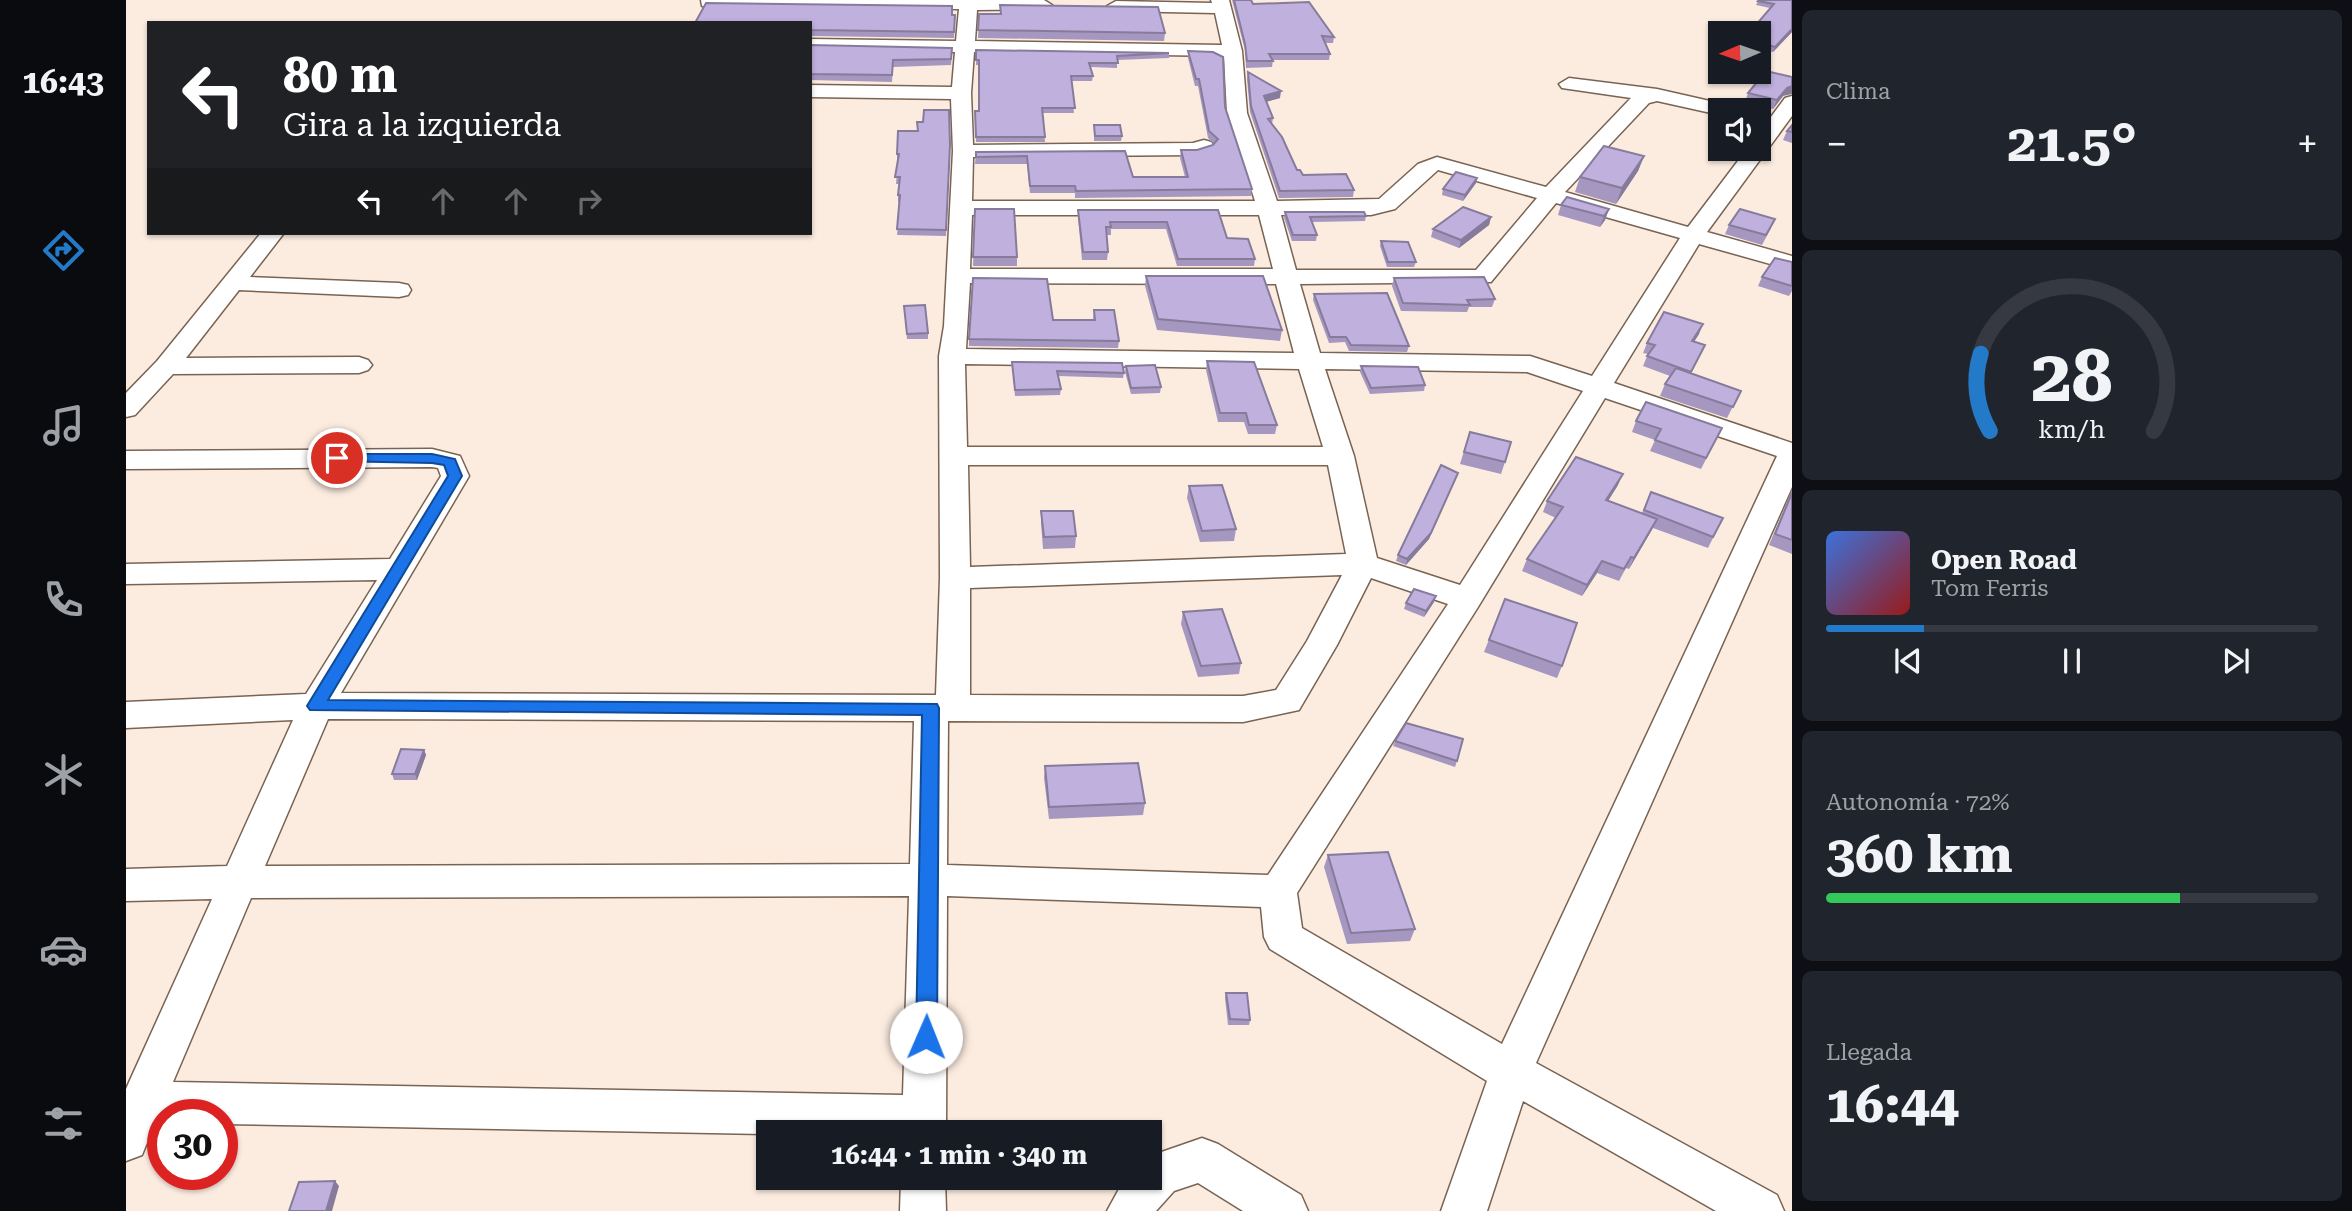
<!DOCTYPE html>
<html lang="es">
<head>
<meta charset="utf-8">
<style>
	:root { --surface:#171b24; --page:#20242c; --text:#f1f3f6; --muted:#9ea1a6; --line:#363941; --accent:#237ac8 }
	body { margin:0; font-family:"Roboto Serif",serif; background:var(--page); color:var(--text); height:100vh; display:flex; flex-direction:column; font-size:26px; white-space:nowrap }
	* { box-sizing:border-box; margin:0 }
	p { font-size:23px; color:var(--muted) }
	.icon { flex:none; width:38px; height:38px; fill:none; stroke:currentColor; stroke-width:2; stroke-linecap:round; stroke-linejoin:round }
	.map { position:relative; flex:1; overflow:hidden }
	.side { display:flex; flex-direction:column; gap:10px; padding:10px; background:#0d0f14; width:560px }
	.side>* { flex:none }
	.banner { position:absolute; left:21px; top:21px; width:665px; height:214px; border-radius:0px; box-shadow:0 2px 5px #0004; background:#202124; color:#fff; overflow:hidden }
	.needle { width:46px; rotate:268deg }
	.tools { position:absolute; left:1582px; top:21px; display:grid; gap:14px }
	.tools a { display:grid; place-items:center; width:63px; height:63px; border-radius:0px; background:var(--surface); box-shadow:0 2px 5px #0004; font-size:35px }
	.speed { position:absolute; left:21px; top:1099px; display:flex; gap:14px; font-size:35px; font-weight:700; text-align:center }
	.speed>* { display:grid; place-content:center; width:91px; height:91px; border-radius:50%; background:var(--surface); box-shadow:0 2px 5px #0004; line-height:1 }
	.speed .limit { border:10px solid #d22; background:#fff; color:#111 }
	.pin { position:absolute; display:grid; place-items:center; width:60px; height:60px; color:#fff; margin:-30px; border:4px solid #fff; border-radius:50%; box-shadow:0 2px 7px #0007 }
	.me { position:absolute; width:77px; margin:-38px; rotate:1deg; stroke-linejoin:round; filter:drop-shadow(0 0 5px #0008) }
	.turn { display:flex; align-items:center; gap:24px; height:147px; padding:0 21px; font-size:32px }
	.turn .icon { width:91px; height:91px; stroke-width:2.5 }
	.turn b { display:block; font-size:49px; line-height:60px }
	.lanes { display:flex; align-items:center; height:66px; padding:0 21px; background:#0003; justify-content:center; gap:35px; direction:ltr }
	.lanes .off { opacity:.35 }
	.big { font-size:52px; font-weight:700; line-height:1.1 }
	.side .card { flex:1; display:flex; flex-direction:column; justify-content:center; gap:10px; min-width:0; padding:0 24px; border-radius:10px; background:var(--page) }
	.side .dial { align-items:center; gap:0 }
	.dial svg { height:182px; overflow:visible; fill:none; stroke:var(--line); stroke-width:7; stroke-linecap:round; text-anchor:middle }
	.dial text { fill:var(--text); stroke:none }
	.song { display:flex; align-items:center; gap:21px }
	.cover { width:84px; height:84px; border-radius:10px; background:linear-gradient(135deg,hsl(220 70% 55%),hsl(0 70% 35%)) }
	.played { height:7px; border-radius:4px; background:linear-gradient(90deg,var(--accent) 20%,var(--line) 20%) }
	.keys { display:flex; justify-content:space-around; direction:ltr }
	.heat { display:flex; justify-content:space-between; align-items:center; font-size:38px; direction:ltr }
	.charge { height:10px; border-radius:5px; background:linear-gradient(90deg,#34c759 72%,var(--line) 0) }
	.trip { position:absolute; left:630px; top:1120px; width:406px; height:70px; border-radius:0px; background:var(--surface); box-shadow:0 2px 5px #0004; font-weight:700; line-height:70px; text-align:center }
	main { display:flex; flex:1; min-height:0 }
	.dock { display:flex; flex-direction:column; width:126px; justify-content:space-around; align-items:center; background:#090b0e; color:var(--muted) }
	.dock .icon { width:49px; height:49px }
	.dock .current { color:var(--accent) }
	.dock b { font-size:32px; color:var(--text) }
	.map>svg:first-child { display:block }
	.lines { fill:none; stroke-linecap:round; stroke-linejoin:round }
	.minor-casing { stroke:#796352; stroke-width:3 }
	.minor { fill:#fff; fill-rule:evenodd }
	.wall { fill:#a597bf }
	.shaded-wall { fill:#867b9b }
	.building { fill:#c0b0de; stroke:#867b9b; stroke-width:2 }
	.route { fill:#1a73e8; stroke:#114b97; stroke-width:2 }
</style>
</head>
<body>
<main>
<nav class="dock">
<b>16:43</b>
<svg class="icon current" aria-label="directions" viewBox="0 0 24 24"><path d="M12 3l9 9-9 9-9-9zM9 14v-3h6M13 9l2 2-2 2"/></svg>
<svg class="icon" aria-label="music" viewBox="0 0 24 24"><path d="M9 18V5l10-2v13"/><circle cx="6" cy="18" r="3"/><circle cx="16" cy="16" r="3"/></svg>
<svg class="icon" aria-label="phone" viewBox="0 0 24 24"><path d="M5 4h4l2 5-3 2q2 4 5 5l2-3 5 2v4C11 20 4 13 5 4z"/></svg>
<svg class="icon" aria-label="climate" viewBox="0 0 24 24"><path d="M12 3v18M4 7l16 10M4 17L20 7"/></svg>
<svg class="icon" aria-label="car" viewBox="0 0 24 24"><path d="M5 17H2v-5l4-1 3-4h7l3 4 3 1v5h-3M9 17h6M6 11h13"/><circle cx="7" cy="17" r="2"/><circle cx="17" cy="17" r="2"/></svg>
<svg class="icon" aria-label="filters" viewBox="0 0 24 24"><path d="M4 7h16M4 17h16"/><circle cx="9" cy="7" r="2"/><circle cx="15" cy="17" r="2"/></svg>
</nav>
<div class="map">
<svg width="1666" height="1211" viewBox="0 0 1666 1211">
	<rect width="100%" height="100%" fill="#fcece0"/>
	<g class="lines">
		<g class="minor-casing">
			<path id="minor" d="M575,0H918L926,5L923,9L851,10L849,41L1096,45L1089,13L990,11L981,6L990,1L1086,3L1085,0H1103L1116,51L1121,113L1151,201L1253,199L1292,164L1311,157L1420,187L1505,98L1436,88L1433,84L1443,78L1531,89L1606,106L1609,110H1594V115L1531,101L1523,103L1439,192L1562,227L1621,149H1633V133L1659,98L1666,96V116L1581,232L1666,256V270L1573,244L1488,383L1666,443V487L1410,1063L1651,1195L1658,1211H1590L1397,1101L1361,1211H1315L1361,1081L1144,949L1138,937L1135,907L821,896L820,1132L642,1134L96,1124V1115H37V1123H29L16,1155L0,1161V1089L86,899L0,901V869L101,866L167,720L0,728V702L180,694L251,580L0,584V564L264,559L315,476L312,468L306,467L0,469V451L306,449L334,456L343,476L215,693L810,695L814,578L813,356L818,326L827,151L825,99L684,97V85L826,87L829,52L684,49V39L830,41L833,9L582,7L576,6ZM848,52L1098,56L1101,113L1129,201H846L847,157L1069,155L1085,150L1088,146L1085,142L1078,140L1067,143L847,145L845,93ZM1312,170L1411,198L1350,270H1170L1155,215H1245L1269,209ZM1430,203L1554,238L1466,376L1404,356L1194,353L1174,284L1365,282ZM846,215H1133L1147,269H844ZM844,283L1150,284L1168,353L840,349ZM839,364L1173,369L1197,447H841ZM1199,369L1401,372L1457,391L1334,585L1251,558L1228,456ZM1479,398L1651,456L1376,1044L1176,928L1171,893L1352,607ZM842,465H1202L1220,554L844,567ZM1216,575L1181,641L1150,690L1117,696L844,695V588ZM1245,578L1322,604L1142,875L821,865L822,721L1117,722L1173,710L1211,645ZM202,719L788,721L784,864L139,866ZM783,896L777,1095L47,1082L125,898Z
				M135,233H158L124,277L273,283L282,285L285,290L282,295L273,297L113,290L60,358L233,357L242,360L246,365L242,370L233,373L47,374L9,415L0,417V393L31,361Z
				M1076,1138L1092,1144L1175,1195L1182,1211H1117L1072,1183L1048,1191L1030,1211H981L999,1178H1024V1156Z
				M775,1178H819L820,1211H774Z"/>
		</g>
		<use href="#minor" class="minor"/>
	</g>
	<path class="wall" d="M1106,0H1125L1127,4L1208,37L1207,43H1199L1204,54L1203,60H1147L1146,67L1120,68L1119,50Z
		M1666,0V32L1647,52L1633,49V33L1644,8L1630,5L1632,1Z
		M874,5L1039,33L1038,41L852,38L853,14H874Z
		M829,15L828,38L684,36V23Z
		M684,45L826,55L825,65L767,67L766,82L684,80Z
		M850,50L1043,53V58L991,60V68L965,67L967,76L966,81H945L948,113H917L919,142H850L849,111H853L852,65H850Z
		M1062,51L1099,107L1126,189L1125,196L949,198V193H904L901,164H849L850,152L999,151L1007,177H1059L1054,158L1055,150H1071L1087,145L1088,144L1082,138L1072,86H1069L1062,58Z
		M1122,72L1154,98L1140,102L1147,118L1146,124L1171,170L1177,175L1228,190L1227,197L1153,198L1124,112L1121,79Z
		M1622,93L1657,96L1647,109L1619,102Z
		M791,122L824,151L820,236L771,235L774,202H772V195L773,184H770L772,160H771V154L792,131Z
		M968,125L996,136L995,141H968Z
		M1666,125V143L1657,140L1661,131Z
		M1518,156L1512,171L1490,204L1449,192L1454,177Z
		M1351,178L1350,183L1337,201L1316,195L1317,189Z
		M1435,205L1483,209L1479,220L1474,227L1432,215Z
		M849,209L891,257V266H847Z
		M952,210H1092L1101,238L1129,259L1128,266H1051L1040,229H985V235H980L982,252L981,260H956L952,218Z
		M1159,212L1240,216L1239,221L1186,222L1191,235L1190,241H1166L1158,218Z
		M1365,217L1363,225L1333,248L1305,237L1307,229Z
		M1603,225L1645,228L1636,245L1599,234Z
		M1255,241L1290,262L1288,267H1261L1254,246Z
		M1666,262V291L1663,296L1632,286L1636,277Z
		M1020,276L1156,330L1154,341L1031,330L1019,286Z
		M1268,278L1369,299L1366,307H1343L1341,312L1275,311L1266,286Z
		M1188,294L1283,346L1281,352L1223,351L1219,342L1203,343L1187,300Z
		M778,306L802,333V339H781Z
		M968,310L993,341L992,348L843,346V339L927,320H967Z
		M1573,334L1568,342L1579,345L1565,373L1615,391L1601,418L1534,396L1539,384L1544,376L1517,366L1522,354L1517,353L1521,343Z
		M1081,361L1151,425L1149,434H1122L1118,422H1092L1080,370Z
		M886,362L998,373L997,378L932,376L935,389L934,395L889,396Z
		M1000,366L1035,387L1034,393L1005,394L999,372Z
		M1235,366L1299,385L1298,391L1244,394L1234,372Z
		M1510,421L1596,428L1575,469L1524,451L1529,440L1506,432Z
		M1344,432L1379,462L1375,474L1334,464Z
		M1330,478L1303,539L1280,565L1270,561L1272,555Z
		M1492,485L1482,501L1516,513L1525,492L1597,518L1582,548L1527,528L1503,569L1500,568L1493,581L1471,573L1456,596L1396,571L1401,559L1430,518L1417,512L1421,501Z
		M1063,486L1110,529L1108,541L1074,542L1061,498Z
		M1666,490V554L1643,545Z
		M915,511L950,536L949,548L917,549L915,523Z
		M1379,599L1436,666L1431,678L1358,652Z
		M1308,602L1298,617L1278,609L1280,603Z
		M1057,612L1115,663L1113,674L1072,677L1055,624Z
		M1269,741L1331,761L1329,767L1267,746Z
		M298,750L300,755L291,780H268L266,774Z
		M919,766L1019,803L1017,815L923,819L918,778Z
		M1202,855L1289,929L1284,941L1221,944L1198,867Z
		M1100,993L1124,1020L1123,1025H1102L1099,998Z"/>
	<path class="shaded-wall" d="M1666,29V32L1647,52L1649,47Z
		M1666,86V94L1657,96L1647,109L1651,100L1661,88Z
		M1155,91L1154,98L1136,103L1138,96Z
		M1518,156L1512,171L1490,204L1496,188Z
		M1351,178L1350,183L1337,201L1339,195Z
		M1483,209L1479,220L1474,227L1478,216Z
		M1365,217L1363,225L1333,248L1335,240Z
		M1577,324L1573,334L1562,351L1566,341Z
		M1332,473L1303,539L1280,565L1281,559Z
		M1497,474L1492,485L1475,512L1480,500Z
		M1531,519L1525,531L1503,569L1508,558Z
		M1476,561L1471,573L1456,596L1461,585Z
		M1310,596L1308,602L1298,617L1300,611Z
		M298,750L300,755L291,780L289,774Z
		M209,1181L213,1186L206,1211H200Z"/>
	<path class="building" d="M1108,0H1125L1127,4L1183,2L1208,37L1196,36L1204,54H1143L1147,61H1121L1119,44Z
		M1633,0H1666V29L1649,47L1633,43V33H1623L1648,4L1632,1Z
		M580,3L826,6V15H829L828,32L684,30V23H569Z
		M874,5L1032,7L1039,33L852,30L853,14H875Z
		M684,45L826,48L825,59L767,60L766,75L684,74Z
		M850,50L1043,53L991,56L992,63H963L967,76H945L949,108H916L919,137H850L849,111H853V60H850Z
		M1062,51L1087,52L1097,57L1099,107L1126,189L950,191L949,186H904L901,156L850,157V152L999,151L1007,177H1062L1055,150H1071L1087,145L1092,139L1083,131L1073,79H1070Z
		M1640,71L1666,77V86L1661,88L1651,100L1622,93Z
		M1122,72L1155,91L1138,96L1147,118L1142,119L1156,137L1171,170H1174L1177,175L1220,174L1228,190L1154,191L1125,106Z
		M798,110H823L824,145L820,230L771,229L774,195H772L774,177H769L773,154H771L772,131H792L791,122H797Z
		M968,125H994L996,136H969Z
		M1666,125V132L1661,131Z
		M1478,146L1518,156L1496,188L1454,177Z
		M1330,172L1351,178L1339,195L1317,189Z
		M1441,197L1483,209L1478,216L1435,205Z
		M1337,207L1365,217L1335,240L1307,229Z
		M849,209H888L891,257H847Z
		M1614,209L1649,219L1640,235L1603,225Z
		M952,210H1092L1101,238L1122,239L1129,259H1052L1041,222H984L985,227H980L982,252H957Z
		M1159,212H1238L1240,216L1184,217L1191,235H1167Z
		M1255,241L1282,242L1290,262H1262Z
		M1649,258L1666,262V286L1636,277Z
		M1020,276H1137L1156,330L1032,319Z
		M1358,277L1369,299L1341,300L1344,305L1277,303L1268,278Z
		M847,278L921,279L927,320H969L968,310H988L993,341L843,339Z
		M1261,293L1283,346L1225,345L1220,337H1204L1188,294Z
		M799,305L802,333L781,334L778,306Z
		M1538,312L1577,324L1566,341L1579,345L1565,372L1521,356L1529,345L1521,343Z
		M1081,361L1128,362L1151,425H1123L1120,413H1094Z
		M886,362L996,363L998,373L931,371L935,389L889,390Z
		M1029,365L1035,387L1005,388L1000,366Z
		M1235,366L1292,367L1299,385L1245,388Z
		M1550,368L1615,391L1607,407L1539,384Z
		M1520,402L1596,428L1580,458L1529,440L1535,429L1510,421Z
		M1344,432L1385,442L1379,462L1338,452Z
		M1450,457L1497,474L1480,500L1531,519L1508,558L1505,557L1498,569L1476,561L1461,585L1401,559L1437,507L1421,501Z
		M1315,465L1332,473L1305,533L1281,559L1272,555Z
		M1096,485L1110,529L1076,531L1063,486Z
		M1525,492L1597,518L1587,537L1518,510Z
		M1666,493V540L1649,534Z
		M915,511H947L950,536L918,537Z
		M1288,589L1310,596L1300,611L1280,603Z
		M1379,599L1451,623L1436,666L1363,640Z
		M1096,609L1115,663L1075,666L1057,612Z
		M1280,723L1337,739L1331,761L1269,741Z
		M275,749L298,750L289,774H266Z
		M1012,763L1019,803L923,807L919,766Z
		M1262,852L1289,929L1225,933L1202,855Z
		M1100,993H1121L1124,1020L1104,1019Z
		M209,1181L200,1211H163L173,1182Z"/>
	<path class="route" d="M211,454H306L329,459L336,476L202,700L811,704L813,708L811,1037L808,1044L800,1047L793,1044L790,1037L796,715L184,710L181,706L184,701L322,476L318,465L306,463L206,461V455Z"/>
</svg>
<div class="tools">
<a><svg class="needle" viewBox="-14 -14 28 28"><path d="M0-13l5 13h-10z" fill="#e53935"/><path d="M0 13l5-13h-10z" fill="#9ea1a6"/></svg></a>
<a><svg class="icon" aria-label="sound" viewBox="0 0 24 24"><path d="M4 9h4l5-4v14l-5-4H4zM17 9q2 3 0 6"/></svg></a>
</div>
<div class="speed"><div class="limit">30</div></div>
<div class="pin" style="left:211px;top:458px;background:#d93025"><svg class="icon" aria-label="arrive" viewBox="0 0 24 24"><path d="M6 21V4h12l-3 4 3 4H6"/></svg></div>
<svg class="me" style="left:800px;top:1037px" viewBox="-20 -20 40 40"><circle r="19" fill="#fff"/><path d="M0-13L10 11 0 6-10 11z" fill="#1a73e8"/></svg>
<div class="trip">16:44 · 1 min · 340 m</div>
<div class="banner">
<div class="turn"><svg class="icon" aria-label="left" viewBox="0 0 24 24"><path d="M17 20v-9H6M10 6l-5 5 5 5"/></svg><div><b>80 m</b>Gira a la izquierda</div></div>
<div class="lanes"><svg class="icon" aria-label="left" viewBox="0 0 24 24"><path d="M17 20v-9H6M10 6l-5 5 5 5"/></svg><svg class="icon off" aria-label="ahead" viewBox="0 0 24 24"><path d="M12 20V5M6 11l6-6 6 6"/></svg><svg class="icon off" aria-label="ahead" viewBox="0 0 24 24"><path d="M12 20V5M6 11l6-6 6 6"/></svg><svg class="icon off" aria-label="right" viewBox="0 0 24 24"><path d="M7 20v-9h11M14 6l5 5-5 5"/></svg></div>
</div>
</div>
<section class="side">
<div class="card"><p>Clima</p>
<div class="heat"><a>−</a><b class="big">21.5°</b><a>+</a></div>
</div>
<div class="card dial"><svg viewBox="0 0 100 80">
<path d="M14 69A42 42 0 1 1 86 69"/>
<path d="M14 69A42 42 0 0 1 10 35" stroke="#237ac8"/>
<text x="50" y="56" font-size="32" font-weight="700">28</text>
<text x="50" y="72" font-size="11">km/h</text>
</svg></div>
<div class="card">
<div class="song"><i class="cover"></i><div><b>Open Road</b><p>Tom Ferris</p></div></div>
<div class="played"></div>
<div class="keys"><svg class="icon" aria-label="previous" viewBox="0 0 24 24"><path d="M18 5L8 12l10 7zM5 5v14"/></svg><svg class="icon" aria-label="pause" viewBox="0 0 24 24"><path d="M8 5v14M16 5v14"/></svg><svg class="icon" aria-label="next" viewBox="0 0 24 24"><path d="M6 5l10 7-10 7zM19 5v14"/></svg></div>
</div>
<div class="card"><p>Autonomía · 72%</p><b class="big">360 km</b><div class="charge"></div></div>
<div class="card"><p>Llegada</p><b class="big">16:44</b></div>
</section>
</main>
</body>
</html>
